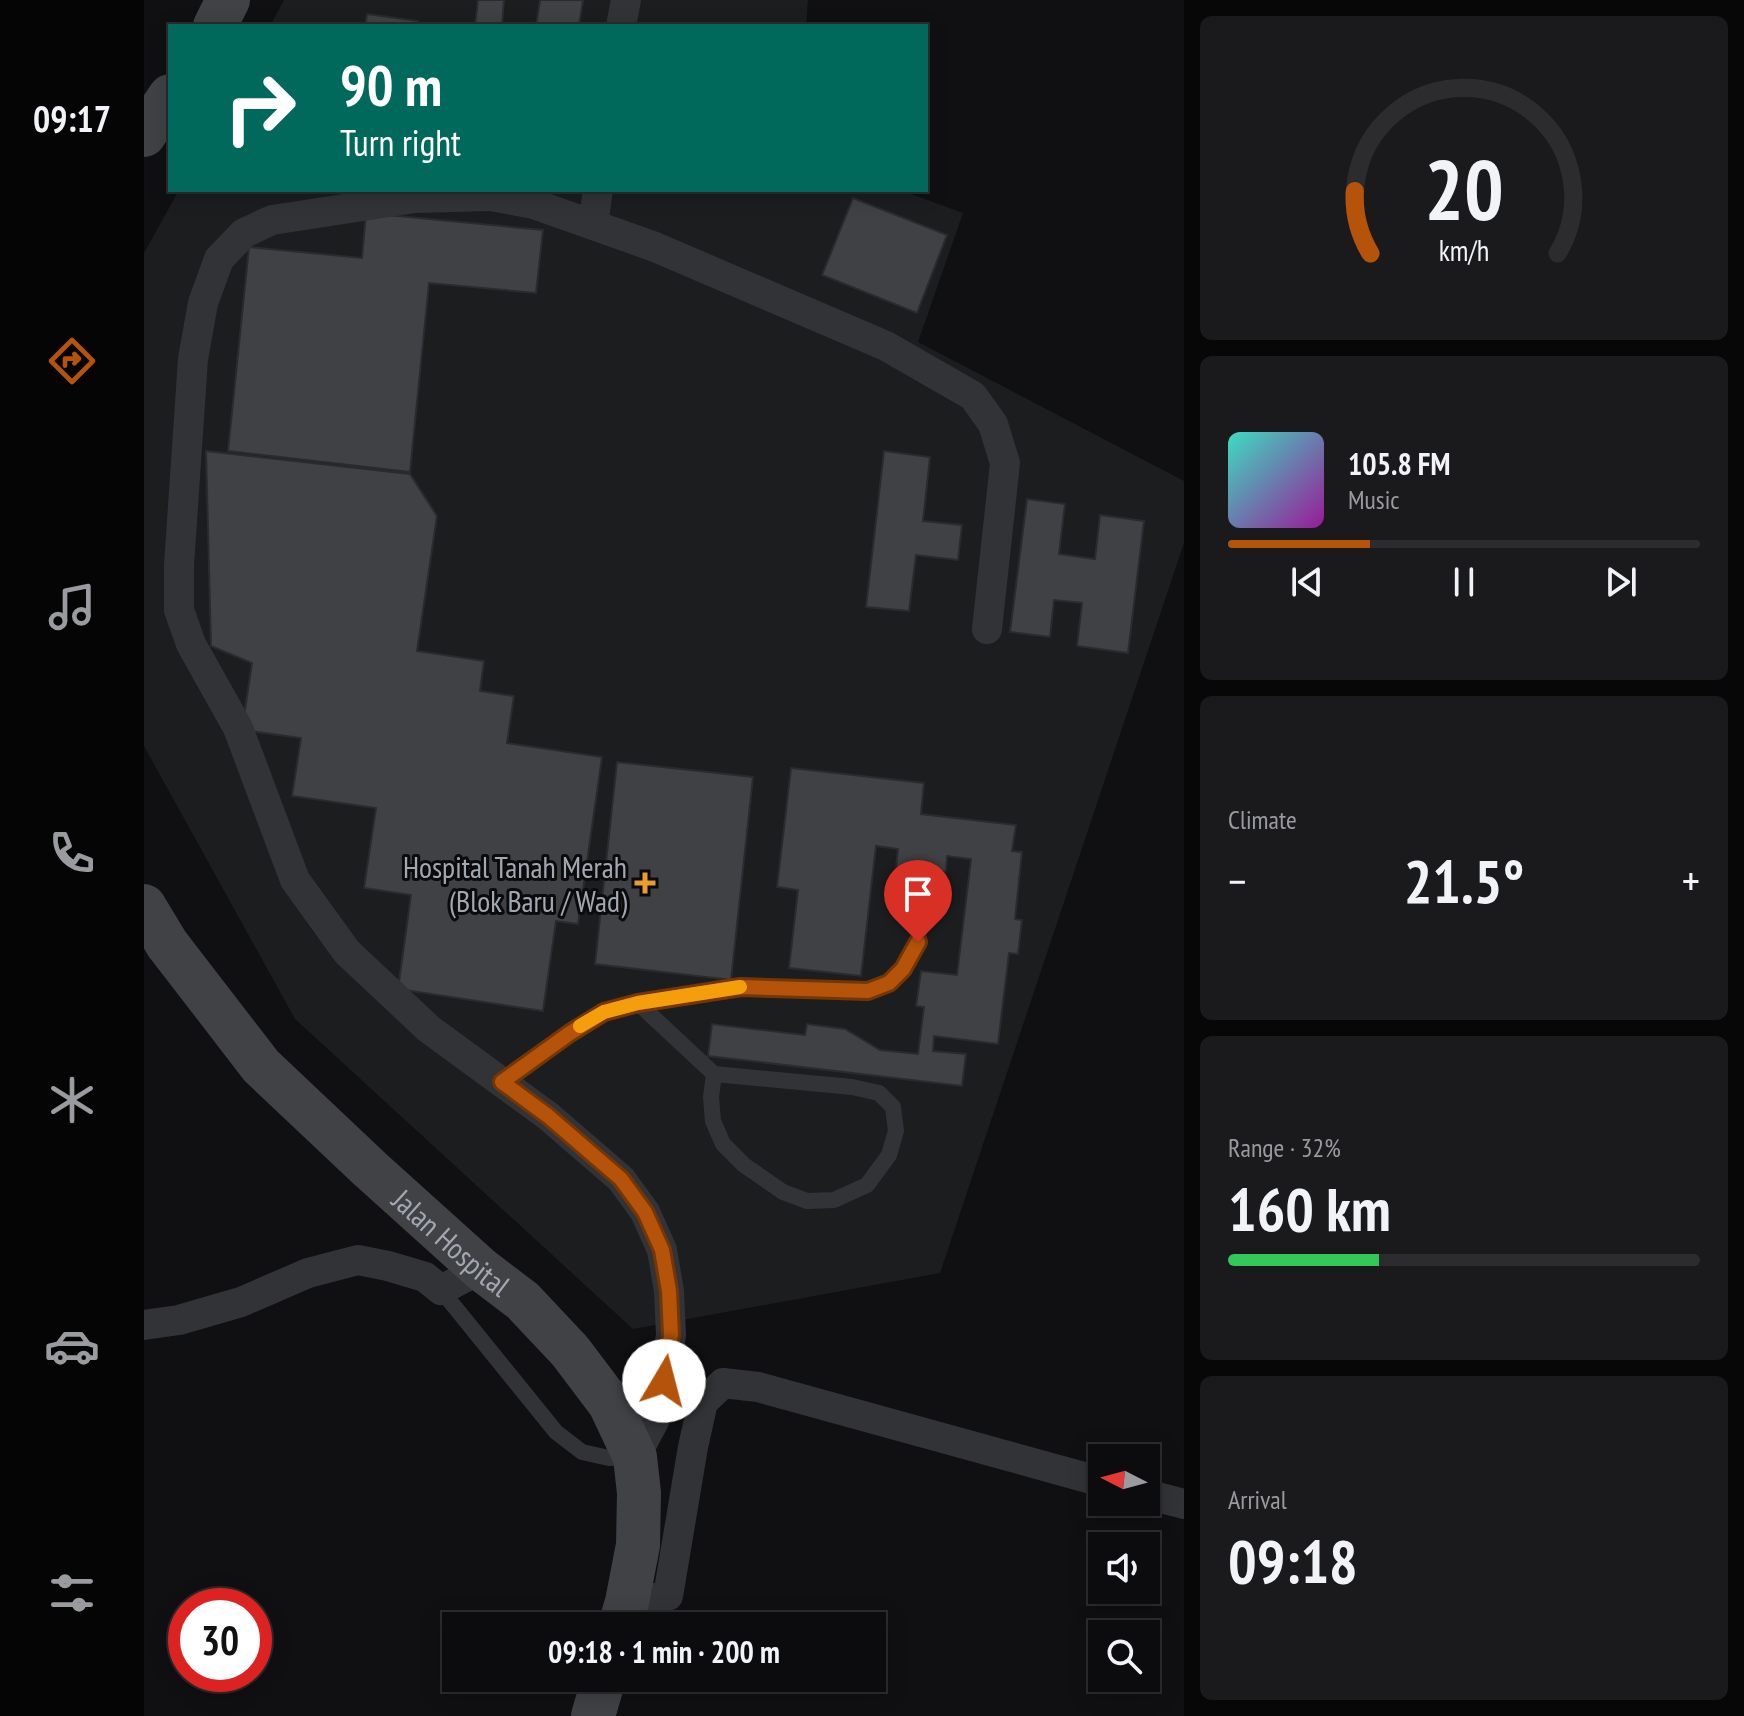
<!DOCTYPE html>
<html lang="en">
<head>
<meta charset="utf-8">
<style>
	:root { --surface:#0c0c0e; --page:#1a1a1c; --text:#f1f3f6; --muted:#9a9b9e; --line:#2c2c2e; --accent:#b45309 }
	body { margin:0; font-family:"PT Sans Narrow",sans-serif; background:var(--page); color:var(--text); height:100vh; display:flex; flex-direction:column; font-size:30px; white-space:nowrap }
	* { box-sizing:border-box; margin:0 }
	p { font-size:26px; color:var(--muted) }
	.icon { flex:none; width:44px; height:44px; fill:none; stroke:currentColor; stroke-width:2; stroke-linecap:round; stroke-linejoin:round }
	.map { position:relative; flex:1; overflow:hidden }
	.side { display:flex; flex-direction:column; gap:16px; padding:16px; background:#070708; width:560px }
	.side>* { flex:none }
	.banner { position:absolute; left:24px; top:24px; width:760px; height:168px; border-radius:0px; box-shadow:0 4px 20px #0003,0 0 0 2px var(--line); background:#00695c; color:#fff; overflow:hidden }
	.needle { width:52px; rotate:276deg }
	.controls { position:absolute; left:944px; top:1444px; display:grid; gap:16px }
	.controls a { display:grid; place-items:center; width:72px; height:72px; border-radius:0px; background:var(--surface); box-shadow:0 4px 20px #0003,0 0 0 2px var(--line); font-size:40px }
	.speed { position:absolute; left:24px; top:1588px; display:flex; gap:16px; font-size:40px; font-weight:700; text-align:center }
	.speed>* { display:grid; place-content:center; width:104px; height:104px; border-radius:50%; background:var(--surface); box-shadow:0 4px 20px #0003,0 0 0 2px var(--line); line-height:1 }
	.speed .limit { border:12px solid #d22; background:#fff; color:#111 }
	.pin { position:absolute; display:grid; place-items:center; width:68px; height:68px; color:#fff; margin:-82px -34px; border-radius:50% 50% 50% 0; rotate:-45deg; box-shadow:0 0 8px #0007 }
	.pin .icon { rotate:45deg }
	.me { position:absolute; width:88px; margin:-44px; rotate:8deg; stroke-linejoin:round; filter:drop-shadow(0 0 6px #0008) }
	.turn { display:flex; align-items:center; gap:28px; height:168px; padding:0 40px; font-size:36px }
	.turn .icon { width:104px; height:104px; stroke-width:2.5 }
	.turn b { display:block; font-size:56px; line-height:68px }
	.big { font-size:60px; font-weight:700; line-height:1.1 }
	.side .card { flex:1; display:flex; flex-direction:column; justify-content:center; gap:12px; min-width:0; padding:0 28px; border-radius:12px; background:var(--page) }
	.side .dial { align-items:center; gap:0 }
	.dial svg { height:208px; overflow:visible; fill:none; stroke:var(--line); stroke-width:7; stroke-linecap:round; text-anchor:middle }
	.dial text { fill:var(--text); stroke:none }
	.song { display:flex; align-items:center; gap:24px }
	.cover { width:96px; height:96px; border-radius:12px; background:linear-gradient(135deg,hsl(170 70% 55%),hsl(300 70% 35%)) }
	.played { height:8px; border-radius:4px; background:linear-gradient(90deg,var(--accent) 30%,var(--line) 30%) }
	.keys { display:flex; justify-content:space-around; direction:ltr }
	.heat { display:flex; justify-content:space-between; align-items:center; font-size:44px; direction:ltr }
	.charge { height:12px; border-radius:6px; background:linear-gradient(90deg,#34c759 32%,var(--line) 0) }
	.trip { position:absolute; left:298px; top:1612px; width:444px; height:80px; border-radius:0px; background:var(--surface); box-shadow:0 4px 20px #0003,0 0 0 2px var(--line); font-weight:700; line-height:80px; text-align:center }
	main { display:flex; flex:1; min-height:0 }
	.dock { display:flex; flex-direction:column; width:144px; justify-content:space-around; align-items:center; background:#050506; color:var(--muted) }
	.dock .icon { width:56px; height:56px }
	.dock .current { color:var(--accent) }
	.dock b { font-size:36px; color:var(--text) }
	.map>svg:first-child { display:block }
	.built { fill:#1c1d1f }
	.building { fill:#3f4145; stroke:#2a2b2e; stroke-width:2 }
	.lines { fill:none; stroke-linecap:round; stroke-linejoin:round }
	.service { stroke:#323336; stroke-width:16 }
	.minor { stroke:#323336; stroke-width:30 }
	.secondary { stroke:#404246; stroke-width:44 }
	.route-casing { stroke:#753606; stroke-width:20 }
	.route { stroke:#b45309; stroke-width:14 }
	.slow { stroke:#f59e0b; stroke-width:14 }
	.poi-dot { fill:#e99d31; stroke:#0b0b0d; stroke-width:3 }
	.labels { text-anchor:middle; dominant-baseline:central; stroke-width:6; stroke-linejoin:round; paint-order:stroke }
	.poi-label { font-size:30px; fill:#a2a8b2; stroke:#0b0b0d; text-anchor:end }
	.street-label { font-size:30px; fill:#a2a8b2; stroke:#0b0b0d }
</style>
</head>
<body>
<main>
<nav class="dock">
<b>09:17</b>
<svg class="icon current" aria-label="directions" viewBox="0 0 24 24"><path d="M12 3l9 9-9 9-9-9zM9 14v-3h6M13 9l2 2-2 2"/></svg>
<svg class="icon" aria-label="music" viewBox="0 0 24 24"><path d="M9 18V5l10-2v13"/><circle cx="6" cy="18" r="3"/><circle cx="16" cy="16" r="3"/></svg>
<svg class="icon" aria-label="phone" viewBox="0 0 24 24"><path d="M5 4h4l2 5-3 2q2 4 5 5l2-3 5 2v4C11 20 4 13 5 4z"/></svg>
<svg class="icon" aria-label="climate" viewBox="0 0 24 24"><path d="M12 3v18M4 7l16 10M4 17L20 7"/></svg>
<svg class="icon" aria-label="car" viewBox="0 0 24 24"><path d="M5 17H2v-5l4-1 3-4h7l3 4 3 1v5h-3M9 17h6M6 11h13"/><circle cx="7" cy="17" r="2"/><circle cx="17" cy="17" r="2"/></svg>
<svg class="icon" aria-label="filters" viewBox="0 0 24 24"><path d="M4 7h16M4 17h16"/><circle cx="9" cy="7" r="2"/><circle cx="15" cy="17" r="2"/></svg>
</nav>
<div class="map">
<svg width="1040" height="1716" viewBox="0 0 1040 1716">
	<rect width="100%" height="100%" fill="#101012"/>
	<path class="built" d="M140,0H664L662,26H126Z
		M35,190H756L819,213L774,342L1040,481V543L796,1273L489,1329L151,1019L0,746V253Z"/>
	<path class="building" d="M334,0H360L358,26H331Z
		M396,0H439L435,26H392Z
		M223,14L274,21L273,26H221Z
		M709,198L803,235L773,313L678,275Z
		M222,213L399,230L392,293L285,283L266,472L84,451L105,247L218,258Z
		M62,451L266,474L293,516L273,651L340,661L336,691L370,696L363,743L458,757L434,924L412,921L399,1011L254,989L267,895L220,888L232,808L148,796L157,738L98,730L108,663L67,646Z
		M740,451L786,457L779,521L818,525L814,560L772,555L765,611L722,607Z
		M883,499L921,504L915,554L951,559L956,515L1000,521L984,653L933,646L938,603L910,600L906,637L866,632Z
		M473,762L609,777L587,980L451,964Z
		M647,768L780,783L777,814L872,825L868,851L878,852L871,919L878,920L874,954L865,953L854,1044L790,1036L789,1051L822,1054L818,1086L564,1056L568,1024L661,1035L663,1024L701,1029L736,1050L774,1054L780,1007L772,1006L777,971L813,975L827,859L803,856L802,872L752,867L754,849L732,846L717,976L645,968L654,890L633,887Z"/>
	<g class="lines">
		<path class="service" d="M494,1003L570,1074L567,1097L569,1121L579,1144L600,1165L639,1192L663,1201L690,1200L723,1185L745,1155L752,1131L749,1107L735,1093L708,1087L570,1074
			M358,1082L426,1033L460,1012L494,1003L597,987L724,991L745,983L759,969L774,942L780,877
			M297,1290L412,1432L438,1452L465,1458L489,1457"/>
		<path class="minor" d="M477,26L482,0
			M449,225L454,190
			M0,1325L35,1320L97,1302L164,1273L214,1260L244,1266L281,1277L297,1290L337,1269
			M491,1457L511,1419L520,1381L527,1335L525,1291L518,1250L501,1212L477,1179L404,1116L285,1029L203,952L151,880L94,728L47,644L35,610V565L49,359L59,303L75,259L100,233L128,220L271,198L347,196L390,204L511,247L742,346L829,396L849,424L861,463L843,629
			M1002,1494L1040,1504
			M483,1602L524,1596L549,1447L559,1402L579,1383L614,1387L958,1482"/>
		<g class="secondary">
			<path d="M71,26L84,0"/>
			<path d="M0,135L26,96"/>
			<path id="s1" d="M0,906L23,944L117,1066L226,1169L337,1269L379,1301L426,1351L466,1404L491,1457L495,1493L494,1545L483,1602L476,1626"/>
			<path d="M449,1716L460,1678"/>
		</g>
	</g>
	<g class="lines">
		<g class="route-casing">
			<path id="route" d="M520,1381L527,1335L525,1291L518,1250L501,1212L477,1179L404,1116L358,1082L426,1033L460,1012L494,1003L597,987L724,991L745,983L759,969L774,942"/>
		</g>
		<use href="#route" class="route"/>
		<path class="slow" d="M436,1026L460,1012L494,1003L596,987"/>
	</g>
	<path class="poi-dot" d="M497 871h8v8h8v8h-8v8h-8v-8h-8v-8h8z"/>
	<g class="labels">
		<g class="poi-label">
			<text x="483" y="866">Hospital Tanah Merah<tspan x="483" dy="34">(Blok Baru / Wad)</tspan></text>
		</g>
		<g class="street-label">
			<text stroke="none"><textPath href="#s1" startOffset="458">Jalan Hospital</textPath></text>
		</g>
	</g>
</svg>
<div class="controls">
<a><svg class="needle" viewBox="-14 -14 28 28"><path d="M0-13l5 13h-10z" fill="#e53935"/><path d="M0 13l5-13h-10z" fill="#9a9b9e"/></svg></a>
<a><svg class="icon" aria-label="sound" viewBox="0 0 24 24"><path d="M4 9h4l5-4v14l-5-4H4zM17 9q2 3 0 6"/></svg></a>
<a><svg class="icon" aria-label="search" viewBox="0 0 24 24"><circle cx="10" cy="10" r="6"/><path d="M15 15l6 6"/></svg></a>
</div>
<div class="speed"><div class="limit">30</div></div>
<div class="pin" style="left:774px;top:942px;background:#d93025"><svg class="icon" aria-label="arrive" viewBox="0 0 24 24"><path d="M6 21V4h12l-3 4 3 4H6"/></svg></div>
<svg class="me" style="left:520px;top:1381px" viewBox="-20 -20 40 40"><circle r="19" fill="#fff"/><path d="M0-13L10 11 0 6-10 11z" fill="#b45309"/></svg>
<div class="trip">09:18 · 1 min · 200 m</div>
<div class="banner">
<div class="turn"><svg class="icon" aria-label="right" viewBox="0 0 24 24"><path d="M7 20v-9h11M14 6l5 5-5 5"/></svg><div><b>90 m</b>Turn right</div></div>
</div>
</div>
<section class="side">
<div class="card dial"><svg viewBox="0 0 100 80">
<path d="M14 69A42 42 0 1 1 86 69"/>
<path d="M14 69A42 42 0 0 1 8 45" stroke="#b45309"/>
<text x="50" y="56" font-size="32" font-weight="700">20</text>
<text x="50" y="72" font-size="11">km/h</text>
</svg></div>
<div class="card">
<div class="song"><i class="cover"></i><div><b>105.8 FM</b><p>Music</p></div></div>
<div class="played"></div>
<div class="keys"><svg class="icon" aria-label="previous" viewBox="0 0 24 24"><path d="M18 5L8 12l10 7zM5 5v14"/></svg><svg class="icon" aria-label="pause" viewBox="0 0 24 24"><path d="M8 5v14M16 5v14"/></svg><svg class="icon" aria-label="next" viewBox="0 0 24 24"><path d="M6 5l10 7-10 7zM19 5v14"/></svg></div>
</div>
<div class="card"><p>Climate</p>
<div class="heat"><a>−</a><b class="big">21.5°</b><a>+</a></div>
</div>
<div class="card"><p>Range · 32%</p><b class="big">160 km</b><div class="charge"></div></div>
<div class="card"><p>Arrival</p><b class="big">09:18</b></div>
</section>
</main>
</body>
</html>
